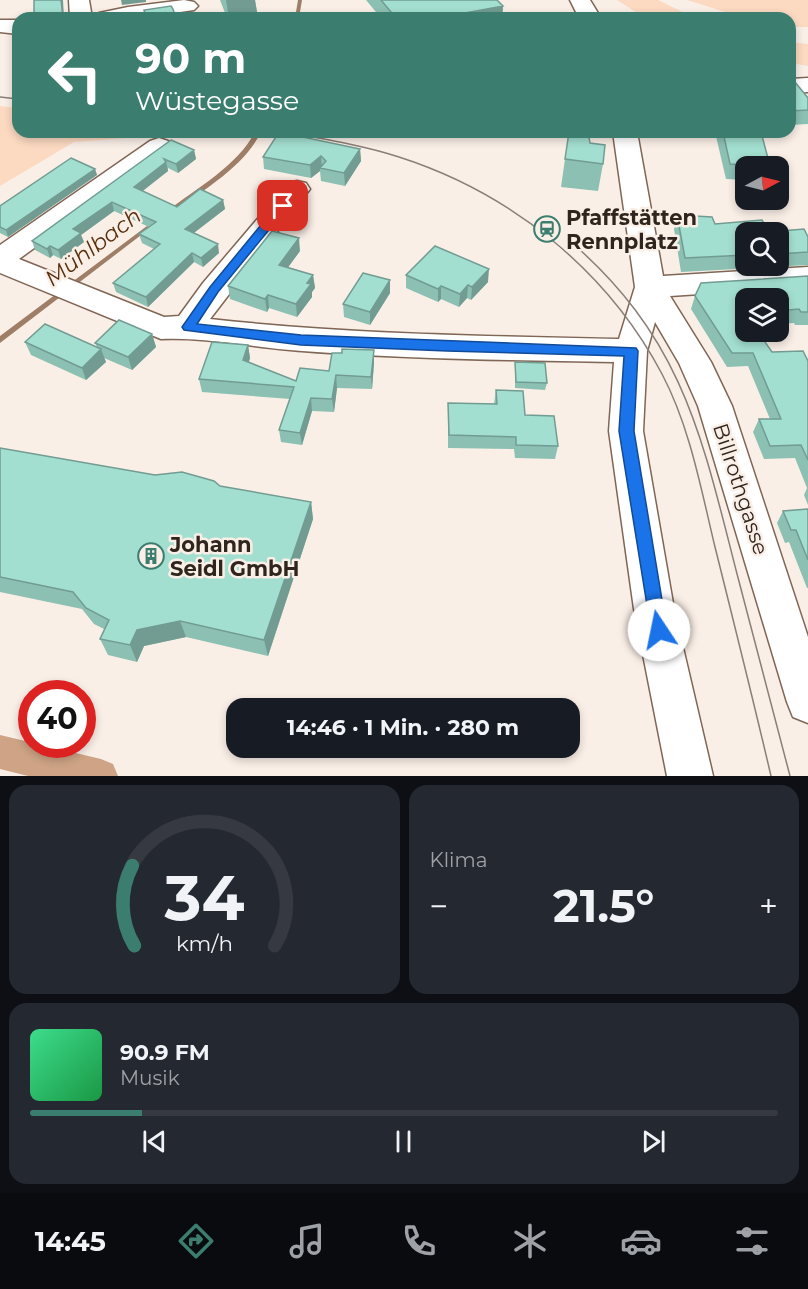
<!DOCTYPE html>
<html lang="de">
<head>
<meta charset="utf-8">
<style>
	:root { --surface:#171b24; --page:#242831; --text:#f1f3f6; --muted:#9ea1a6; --line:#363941; --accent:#3b7d6f }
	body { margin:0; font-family:Montserrat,sans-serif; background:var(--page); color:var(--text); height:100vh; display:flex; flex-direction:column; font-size:22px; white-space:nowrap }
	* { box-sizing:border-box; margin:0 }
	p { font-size:20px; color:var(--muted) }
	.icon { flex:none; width:33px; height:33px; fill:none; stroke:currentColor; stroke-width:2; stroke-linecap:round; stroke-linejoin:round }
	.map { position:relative; height:776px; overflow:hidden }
	.sheet { display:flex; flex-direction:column; gap:9px; padding:9px; background:#0d0f14; flex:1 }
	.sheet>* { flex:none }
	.top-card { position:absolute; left:12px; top:12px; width:784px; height:126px; border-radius:18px; box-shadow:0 3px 9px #0003; background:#3b7d6f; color:#fff; overflow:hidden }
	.needle { width:39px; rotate:83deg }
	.buttons { position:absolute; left:735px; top:156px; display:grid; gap:12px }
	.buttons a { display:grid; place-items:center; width:54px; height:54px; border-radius:12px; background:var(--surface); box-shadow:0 3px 9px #0003; font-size:30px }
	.speed { position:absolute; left:18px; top:680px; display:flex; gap:12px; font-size:30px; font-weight:700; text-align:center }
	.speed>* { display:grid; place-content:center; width:78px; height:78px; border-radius:50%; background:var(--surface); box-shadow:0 3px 9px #0003; line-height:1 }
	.speed .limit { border:9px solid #d22; background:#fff; color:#111 }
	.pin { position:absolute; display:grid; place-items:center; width:51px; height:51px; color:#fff; margin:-26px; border-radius:12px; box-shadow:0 3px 9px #0006 }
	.me { position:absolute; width:66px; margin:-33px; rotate:349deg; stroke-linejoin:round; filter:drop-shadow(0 0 4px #0008) }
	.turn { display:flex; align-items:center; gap:21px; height:126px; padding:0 24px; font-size:27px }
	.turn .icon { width:78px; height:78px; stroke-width:2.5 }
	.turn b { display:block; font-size:42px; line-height:51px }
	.big { font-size:45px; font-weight:700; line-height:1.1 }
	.sheet .card { flex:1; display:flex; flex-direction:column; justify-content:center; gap:9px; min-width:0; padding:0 21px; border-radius:18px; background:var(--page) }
	.sheet .dial { align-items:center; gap:0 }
	.dial svg { height:156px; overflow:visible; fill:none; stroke:var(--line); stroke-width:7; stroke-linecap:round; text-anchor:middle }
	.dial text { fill:var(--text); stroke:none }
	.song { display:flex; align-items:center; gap:18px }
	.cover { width:72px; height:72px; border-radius:9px; background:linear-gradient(135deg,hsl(150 70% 55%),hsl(140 70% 35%)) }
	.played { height:6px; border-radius:3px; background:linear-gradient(90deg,var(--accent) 15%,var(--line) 15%) }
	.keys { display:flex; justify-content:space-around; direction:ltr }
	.heat { display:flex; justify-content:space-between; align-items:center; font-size:33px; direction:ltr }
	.sheet .tiles { flex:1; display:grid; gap:9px; grid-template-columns:1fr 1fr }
	.card:last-child { grid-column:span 2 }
	.trip { position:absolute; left:226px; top:698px; width:354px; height:60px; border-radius:18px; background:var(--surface); box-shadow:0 3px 9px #0003; font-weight:700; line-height:60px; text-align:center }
	.dock { display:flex; height:96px; justify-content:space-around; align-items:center; background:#090b0e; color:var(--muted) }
	.dock .icon { width:42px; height:42px }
	.dock .current { color:var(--accent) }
	.dock b { font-size:27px; color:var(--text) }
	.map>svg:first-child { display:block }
	.green { fill:#fcd9c1 }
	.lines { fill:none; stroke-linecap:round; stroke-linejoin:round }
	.stream { fill:#9f7e67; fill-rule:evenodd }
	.canal { fill:#cfa486; fill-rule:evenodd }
	.minor-casing { stroke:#806655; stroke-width:3 }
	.minor { fill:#fff; fill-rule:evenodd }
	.tram { stroke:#8a7f78; stroke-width:1.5 }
	.wall { fill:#8cc0b3; fill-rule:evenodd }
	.shaded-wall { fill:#729c92 }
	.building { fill:#a3dfd0; stroke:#729c92; stroke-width:1.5 }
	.route { fill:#1a73e8; stroke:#114b97; stroke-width:1.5 }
	.labels { text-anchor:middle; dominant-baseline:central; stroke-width:5; stroke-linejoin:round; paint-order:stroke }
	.poi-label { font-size:21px; font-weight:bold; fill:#30251e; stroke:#faefe7; text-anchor:start }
	.street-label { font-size:21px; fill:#30251e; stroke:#faefe7 }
	.water-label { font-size:22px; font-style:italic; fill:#59300d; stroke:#faefe7 }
</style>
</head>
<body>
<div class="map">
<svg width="808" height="776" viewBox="0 0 808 776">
	<rect width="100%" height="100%" fill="#faefe7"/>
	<path class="green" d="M617,0H658L695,18H645Z
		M687,0H808V27H791L790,18H744Z
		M791,42L808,44V66L791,63Z
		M0,106L18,108V132H208L74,142L0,186Z"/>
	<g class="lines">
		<path class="stream" d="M298,0H302L299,18H295Z
			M255,132H261C244,167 202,191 171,213H167V211C196,189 238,165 255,132Z
			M147,226L149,227V229L0,343V336Z"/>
		<path class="canal" d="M0,735L101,759L113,764L118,776H28L0,769Z"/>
		<g class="minor-casing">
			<path id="minor" d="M69,0H89L92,18H70Z
				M184,0L194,2L198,6L194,10L139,18H96L99,13L128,7Z
				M570,0H590L601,18H579Z
				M0,20H18V34L0,32Z
				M808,78V92L790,93V79Z
				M613,132H637L663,276L808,267V287L670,296L711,362L732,406L808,637V723L793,717L787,702L698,406L679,363L655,322L647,351L643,431L674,609L713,776H667L634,609L609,431L614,362C510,360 406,359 302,351C255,348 209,337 161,339L0,273V245L150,141L159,138L168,141L172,146L168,151L19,259L164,317L179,316L203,283L288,183L297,181L306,183L310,189L210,319C346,334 482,336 619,339L635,287Z"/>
		</g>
		<use href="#minor" class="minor"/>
		<path class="tram" d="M0,97L18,99
			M284,132C323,139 362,145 399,157C511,193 607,270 662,374C690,427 701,489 715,547C734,623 753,699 771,776
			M570,241C682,338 701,433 736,570C754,638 772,707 790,776"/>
	</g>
	<path class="wall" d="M220,0H255L258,18H227Z
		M366,0H497L503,6L502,18H381Z
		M790,76L808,98V124L790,125Z
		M715,132H761L770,166H746V180L726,179Z
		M171,140L194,150L196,159L178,173L168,168V171L143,191L177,207L223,200L225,209L194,233L219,253L203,267L194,262L148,307L116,292L113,283L154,249L142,243L139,234L149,227L114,211L81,235L84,242L61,259L53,255L50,258L35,250L32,241Z
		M590,143L603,164L598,191L561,187L565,159Z
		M360,149L361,161L345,186L321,181L320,171L311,178L264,169L263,157Z
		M95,169L97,175L8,237L0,233V206Z
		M677,215L712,217L715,224L762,220L769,232L804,229L808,237V265L681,272L674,229ZM746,232H778V266H746Z
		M300,251L288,267L313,275L315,288L312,292V297L297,317L269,308L267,312L230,299L228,286Z
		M406,275L488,282L471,300L467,298L459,307L441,299L438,302L406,288Z
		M808,276V325H795L794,323L778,324V298H746V332L772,352L808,361V505L804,495L807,488L795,458L764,459L753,432L759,419H770L748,366L727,367L691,309L695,296Z
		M390,280V293L370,325L344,317L343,304Z
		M152,334L156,347L132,370L104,358L106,362L86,380L31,355L25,342L97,347L95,343Z
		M248,345L250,358L249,362L296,381L329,371L374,363L372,389L337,388L334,412L312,411L302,445L281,442L279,430L290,399L202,392L199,379Z
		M515,362L547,383L545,390L515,388Z
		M496,390L525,415L558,446L555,459L515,458L514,449L448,448V403L494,404Z
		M0,448L311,502L313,519L268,656L186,637L144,646L137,662L108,655L100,639L104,629L94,624L82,609L0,592Z
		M808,509V588H807L789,542L785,543L777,523L783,511Z"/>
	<path class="shaded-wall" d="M61,0H63L64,18H63Z
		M121,0H146V2L122,5Z
		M226,0H255L258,18H229Z
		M503,6L502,18H438Z
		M360,149L361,161L345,186L344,173Z
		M194,150L196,159L178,173L176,164Z
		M321,156L322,169L320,168V171L311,178L310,165Z
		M166,162L168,171L136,196L134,187Z
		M95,169L97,175L8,237L6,230Z
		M223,200L225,209L187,238L185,229Z
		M112,202L114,211L81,235L84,242L61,259L58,250L73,229Z
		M299,238L300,251L281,277L279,265Z
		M218,244L219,253L203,267L201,258Z
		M50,246L53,255L50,258L47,249Z
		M192,253L194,262L148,307L146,297Z
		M489,269L488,282L471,300L472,287Z
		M313,275L315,288L312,292V297L297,317L296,304L307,283Z
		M390,280V293L370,325V312Z
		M468,285L467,298L459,307L460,294Z
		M441,286V299L438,302V289Z
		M268,295L269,308L267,312L265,299Z
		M152,334L156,347L132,370L128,357Z
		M248,345L250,358L245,373L243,360Z
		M101,349L106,362L86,380L82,368Z
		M374,350V363L372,389L371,377Z
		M336,375L337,388L334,412L332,399Z
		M311,398L312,411L302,445L300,433Z
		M311,502L313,519L268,656L264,640Z
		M180,621L186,637L144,646L137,662L130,645L137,630Z"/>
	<path class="building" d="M34,0H61L63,18H34Z
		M381,0H497L503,6L438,18H396Z
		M171,6L173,9L176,18H146L144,10Z
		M790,76L808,98V110L790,111Z
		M279,132L360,149L344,173L320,168L326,161L321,156L310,165L263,157Z
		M569,132H588L590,143L605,145L603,164L565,159Z
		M723,132H761L770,166L730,164Z
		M171,140L194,150L176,164L164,159L166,162L134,187L177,207L200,189L223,200L185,229L218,244L201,258L192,253L146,297L113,283L160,244L139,234L156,222L112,202L73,229L81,233L58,250L50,246L47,249L32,241Z
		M71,158L95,169L6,230L0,227V206Z
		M677,215L712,217L715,224L762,220L769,232L804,229L808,237V252L778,254V232H746V255L685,258Z
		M272,231L299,238L279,265L313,275L307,283L311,284L296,304L268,295L265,299L228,286Z
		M435,246L489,269L472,287L468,285L460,294L441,286L438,289L406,275Z
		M363,273L390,280L370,312L343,304Z
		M808,276V312H801L799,309L778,311V298H746V332H758L772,352L803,351L808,361V460L801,445L770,446L759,419H781L753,353H732L695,296L701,283Z
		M119,320L152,334L128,357L95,343Z
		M45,324L101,349L82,368L25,342Z
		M212,342L248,345L243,360L296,381L300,368L329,371L332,353H342V349L374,350L371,377L336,375L332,399L311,398L300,433L279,430L294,387L199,379Z
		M515,362L545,363L547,383L516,382Z
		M496,390L523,391L525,415L554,416L558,446L516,445V437L449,435L448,403L497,404Z
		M0,448L155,475L182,472L214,481L220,486L311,502L264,640L180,621L137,630L130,645L100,639L109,620L86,608L73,592L0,577Z
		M808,509V560L796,530H791L783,511Z"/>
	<path class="route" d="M283,202L289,206L287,208L218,292L197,324L301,335L636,348L638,351L634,431L667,630L665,635L659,638L653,635L651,630L619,431L624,356L447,351L301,345L184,330L182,327L210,287L279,203Z"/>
	<defs>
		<g id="station-ring" transform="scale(1.35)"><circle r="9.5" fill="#faefe7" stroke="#3b7d6f" stroke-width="1.5"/><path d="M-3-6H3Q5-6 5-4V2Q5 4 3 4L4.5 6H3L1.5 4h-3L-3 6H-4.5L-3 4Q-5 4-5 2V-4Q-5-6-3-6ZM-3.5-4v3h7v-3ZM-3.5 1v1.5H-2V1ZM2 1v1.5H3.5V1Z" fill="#3b7d6f"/></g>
		<g id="building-ring" transform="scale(1.35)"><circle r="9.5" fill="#faefe7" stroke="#3b7d6f" stroke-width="1.5"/><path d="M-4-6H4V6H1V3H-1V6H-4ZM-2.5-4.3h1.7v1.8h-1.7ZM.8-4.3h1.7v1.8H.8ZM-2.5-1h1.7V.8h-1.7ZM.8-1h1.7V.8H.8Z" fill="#3b7d6f"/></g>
	</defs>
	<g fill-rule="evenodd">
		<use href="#station-ring" x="547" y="229"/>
		<use href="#building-ring" x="151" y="556"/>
	</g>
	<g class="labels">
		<g class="poi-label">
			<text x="566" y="217">Pfaffstätten<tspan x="566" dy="24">Rennplatz</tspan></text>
			<text x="170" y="544">Johann<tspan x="170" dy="24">Seidl GmbH</tspan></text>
		</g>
		<g class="street-label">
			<text transform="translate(741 489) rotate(72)">Billrothgasse</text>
		</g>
		<g class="water-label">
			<text transform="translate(93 247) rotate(-37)">Mühlbach</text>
		</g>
	</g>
</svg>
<div class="buttons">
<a><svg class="needle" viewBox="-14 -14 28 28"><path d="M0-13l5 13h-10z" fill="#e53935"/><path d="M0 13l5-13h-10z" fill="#9ea1a6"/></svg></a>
<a><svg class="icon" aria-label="search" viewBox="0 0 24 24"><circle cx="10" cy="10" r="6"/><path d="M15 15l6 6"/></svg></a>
<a><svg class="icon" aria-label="layers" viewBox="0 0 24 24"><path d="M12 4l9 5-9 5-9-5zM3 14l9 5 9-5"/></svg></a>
</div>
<div class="speed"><div class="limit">40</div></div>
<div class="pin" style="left:283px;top:206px;background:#d93025"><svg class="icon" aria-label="arrive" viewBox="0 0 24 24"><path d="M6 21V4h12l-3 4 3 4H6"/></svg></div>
<svg class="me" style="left:659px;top:630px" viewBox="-20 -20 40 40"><circle r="19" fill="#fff"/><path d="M0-13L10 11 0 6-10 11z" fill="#1a73e8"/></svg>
<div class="trip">14:46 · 1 Min. · 280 m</div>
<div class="top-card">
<div class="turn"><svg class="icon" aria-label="left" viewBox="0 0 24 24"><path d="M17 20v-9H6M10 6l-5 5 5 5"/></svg><div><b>90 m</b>Wüstegasse</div></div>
</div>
</div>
<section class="sheet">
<div class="tiles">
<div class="card dial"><svg viewBox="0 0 100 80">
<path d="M14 69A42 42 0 1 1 86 69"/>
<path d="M14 69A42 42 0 0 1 13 28" stroke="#3b7d6f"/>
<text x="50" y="56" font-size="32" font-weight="700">34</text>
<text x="50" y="72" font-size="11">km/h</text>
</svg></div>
<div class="card"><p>Klima</p>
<div class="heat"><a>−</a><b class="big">21.5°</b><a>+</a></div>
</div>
<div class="card">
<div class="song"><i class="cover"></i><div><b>90.9 FM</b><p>Musik</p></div></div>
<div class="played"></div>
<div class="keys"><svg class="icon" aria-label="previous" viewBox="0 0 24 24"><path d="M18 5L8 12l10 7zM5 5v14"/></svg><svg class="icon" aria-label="pause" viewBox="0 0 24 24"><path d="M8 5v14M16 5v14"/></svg><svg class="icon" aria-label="next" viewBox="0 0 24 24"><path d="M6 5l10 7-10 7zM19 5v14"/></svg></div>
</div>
</div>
</section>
<nav class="dock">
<b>14:45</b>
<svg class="icon current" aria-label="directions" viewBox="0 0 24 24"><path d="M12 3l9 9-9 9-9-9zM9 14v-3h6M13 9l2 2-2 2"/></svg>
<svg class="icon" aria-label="music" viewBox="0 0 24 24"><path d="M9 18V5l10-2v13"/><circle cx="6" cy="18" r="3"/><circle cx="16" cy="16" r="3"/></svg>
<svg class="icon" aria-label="phone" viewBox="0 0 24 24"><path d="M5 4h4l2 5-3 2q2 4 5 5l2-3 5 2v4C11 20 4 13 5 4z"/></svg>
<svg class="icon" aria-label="climate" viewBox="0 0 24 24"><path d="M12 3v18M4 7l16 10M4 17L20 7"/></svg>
<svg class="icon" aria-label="car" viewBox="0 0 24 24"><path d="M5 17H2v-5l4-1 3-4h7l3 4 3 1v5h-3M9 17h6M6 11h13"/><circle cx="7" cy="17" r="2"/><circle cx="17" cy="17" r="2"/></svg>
<svg class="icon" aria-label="filters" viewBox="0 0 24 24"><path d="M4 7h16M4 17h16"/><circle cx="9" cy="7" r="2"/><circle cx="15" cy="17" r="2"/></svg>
</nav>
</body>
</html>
